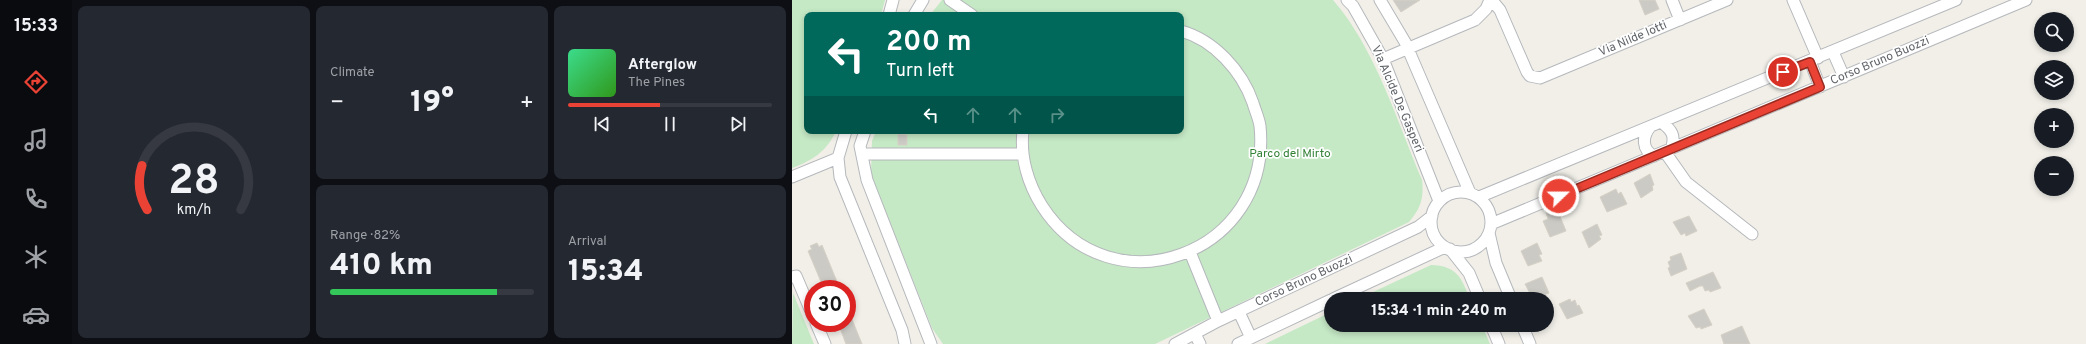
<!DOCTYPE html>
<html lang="en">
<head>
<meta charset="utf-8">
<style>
	:root { --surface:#171b24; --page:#242831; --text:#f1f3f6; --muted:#9ea1a6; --line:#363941; --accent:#ea4335 }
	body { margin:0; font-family:Overpass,sans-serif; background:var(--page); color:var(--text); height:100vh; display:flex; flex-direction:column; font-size:15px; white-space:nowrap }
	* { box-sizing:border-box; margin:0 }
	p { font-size:13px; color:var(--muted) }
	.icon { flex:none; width:22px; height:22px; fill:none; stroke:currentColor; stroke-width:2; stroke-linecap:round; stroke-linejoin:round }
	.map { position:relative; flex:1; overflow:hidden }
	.side { display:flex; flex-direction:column; gap:6px; padding:6px; background:#0d0f14; width:720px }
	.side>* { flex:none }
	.hud { position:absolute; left:12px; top:12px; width:380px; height:122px; border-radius:8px; box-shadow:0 2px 6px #0003; background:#00695c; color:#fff; overflow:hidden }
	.fabs { position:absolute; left:1242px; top:12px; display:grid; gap:8px }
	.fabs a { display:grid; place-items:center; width:40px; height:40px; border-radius:50%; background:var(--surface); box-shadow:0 2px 6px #0003; font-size:20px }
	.speed { position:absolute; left:12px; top:280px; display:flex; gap:8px; font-size:20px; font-weight:700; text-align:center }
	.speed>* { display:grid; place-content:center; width:52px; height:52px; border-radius:50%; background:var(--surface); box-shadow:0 2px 6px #0003; line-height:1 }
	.speed .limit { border:6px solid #d22; background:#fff; color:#111 }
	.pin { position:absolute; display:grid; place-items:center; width:34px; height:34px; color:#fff; margin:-17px; border:2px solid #fff; border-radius:50%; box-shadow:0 1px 4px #0007 }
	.me { position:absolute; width:44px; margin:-22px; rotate:68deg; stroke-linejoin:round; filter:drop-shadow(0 0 3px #0008) }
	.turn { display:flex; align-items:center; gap:14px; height:84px; padding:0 16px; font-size:18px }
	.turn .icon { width:52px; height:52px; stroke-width:2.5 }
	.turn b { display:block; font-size:28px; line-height:34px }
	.lanes { display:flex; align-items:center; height:38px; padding:0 16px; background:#0003; justify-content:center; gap:20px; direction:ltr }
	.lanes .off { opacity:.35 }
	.big { font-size:30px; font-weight:800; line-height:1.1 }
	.side .tile { flex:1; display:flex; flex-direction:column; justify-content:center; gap:6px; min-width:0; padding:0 14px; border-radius:8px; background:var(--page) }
	.side .dial { align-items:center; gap:0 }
	.dial svg { height:104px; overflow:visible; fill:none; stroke:var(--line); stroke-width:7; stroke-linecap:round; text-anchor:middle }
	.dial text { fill:var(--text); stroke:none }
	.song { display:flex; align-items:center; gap:12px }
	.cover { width:48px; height:48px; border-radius:6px; background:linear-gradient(135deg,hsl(150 70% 55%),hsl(110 70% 35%)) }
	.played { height:4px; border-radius:2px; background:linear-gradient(90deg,var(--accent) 45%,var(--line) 45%) }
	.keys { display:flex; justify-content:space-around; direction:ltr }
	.heat { display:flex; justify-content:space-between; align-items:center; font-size:22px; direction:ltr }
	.charge { height:6px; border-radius:3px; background:linear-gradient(90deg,#34c759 82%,var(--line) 0) }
	.side .tiles { flex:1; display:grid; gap:6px; grid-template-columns:repeat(3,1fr) }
	.tile:first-child { grid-row:span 2 }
	.trip { position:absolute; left:532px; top:292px; width:230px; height:40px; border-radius:20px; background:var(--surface); box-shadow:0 2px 6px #0003; font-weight:800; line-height:40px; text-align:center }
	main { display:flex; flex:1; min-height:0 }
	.menu { display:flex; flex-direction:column; width:72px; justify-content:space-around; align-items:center; background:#090b0e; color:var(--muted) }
	.menu .icon { width:28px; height:28px }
	.menu .on { color:var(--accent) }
	.menu b { font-size:18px; color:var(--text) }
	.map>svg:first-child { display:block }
	.green { fill:#c5e8c5 }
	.building { fill:#cccac5; stroke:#d6d1c6 }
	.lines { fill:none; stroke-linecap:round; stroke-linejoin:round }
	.street-casing { stroke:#b5b8bc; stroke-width:13 }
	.street { stroke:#fff; stroke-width:11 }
	.route-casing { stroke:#982c22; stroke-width:10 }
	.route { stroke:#ea4335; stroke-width:7 }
	.labels { text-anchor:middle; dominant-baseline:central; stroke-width:3.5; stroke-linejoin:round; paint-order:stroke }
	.street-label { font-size:12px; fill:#5f6368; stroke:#fff }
	.park-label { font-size:12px; fill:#348238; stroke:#fff }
</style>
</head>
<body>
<main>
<nav class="menu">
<b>15:33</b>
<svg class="icon on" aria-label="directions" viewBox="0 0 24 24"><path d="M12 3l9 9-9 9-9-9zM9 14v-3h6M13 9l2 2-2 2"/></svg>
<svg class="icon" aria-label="music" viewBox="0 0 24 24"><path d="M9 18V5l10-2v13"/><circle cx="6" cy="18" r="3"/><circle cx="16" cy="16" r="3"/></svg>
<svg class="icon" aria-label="phone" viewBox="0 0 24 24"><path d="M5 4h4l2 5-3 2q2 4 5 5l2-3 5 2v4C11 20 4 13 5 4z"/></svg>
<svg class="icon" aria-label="climate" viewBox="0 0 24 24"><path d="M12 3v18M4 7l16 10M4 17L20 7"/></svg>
<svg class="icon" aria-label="car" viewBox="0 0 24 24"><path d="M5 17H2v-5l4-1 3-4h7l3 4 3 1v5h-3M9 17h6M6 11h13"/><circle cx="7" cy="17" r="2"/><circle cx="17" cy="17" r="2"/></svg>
</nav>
<section class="side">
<div class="tiles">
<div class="tile dial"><svg viewBox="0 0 100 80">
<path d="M14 69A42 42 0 1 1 86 69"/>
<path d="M14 69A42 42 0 0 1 10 35" stroke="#ea4335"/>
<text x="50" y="56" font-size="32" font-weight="700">28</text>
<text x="50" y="72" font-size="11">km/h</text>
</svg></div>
<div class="tile"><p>Climate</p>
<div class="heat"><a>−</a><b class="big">19°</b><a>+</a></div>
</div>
<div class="tile">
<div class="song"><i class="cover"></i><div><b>Afterglow</b><p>The Pines</p></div></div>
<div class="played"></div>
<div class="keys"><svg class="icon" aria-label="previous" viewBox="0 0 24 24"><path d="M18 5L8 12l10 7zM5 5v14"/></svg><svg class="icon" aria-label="pause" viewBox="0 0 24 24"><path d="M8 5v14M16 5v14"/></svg><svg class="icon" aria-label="next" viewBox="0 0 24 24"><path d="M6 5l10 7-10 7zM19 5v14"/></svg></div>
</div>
<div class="tile"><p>Range · 82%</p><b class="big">410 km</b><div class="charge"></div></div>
<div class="tile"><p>Arrival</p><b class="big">15:34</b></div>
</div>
</section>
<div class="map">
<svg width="1294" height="344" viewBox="0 0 1294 344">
	<rect width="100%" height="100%" fill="#f1efe8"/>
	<path class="green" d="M0,0H93L89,15H15V131H44C35,151 20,161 0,168Z
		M150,0H541C583,48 605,121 630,180C632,198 629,208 617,222L363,344H151L140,328L79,174L80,141L84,131H389V15H138Z
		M639,265C665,266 669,277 678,299H566Z
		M1,293L22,344H0Z
		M539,312V325H690L698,344H473Z"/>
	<path class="building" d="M601,0H628L609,12Z
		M847,0H863L867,9L853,15Z
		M106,134L115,135V145H106Z
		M858,174L862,185L860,186L861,190L849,198L842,183Z
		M824,189L826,194L829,192L835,204L815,212L808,197Z
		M765,209L774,231L758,237L751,221L756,219L754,213Z
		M897,216L905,231L894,236L893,233L889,235L881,222Z
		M805,224L810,235L807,236L809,239L797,248L790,232Z
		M25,243L27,247L30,245L48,289H32L16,251L20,249L18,246Z
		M745,243L750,254L747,255L750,261L736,266L729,251Z
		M889,253L895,269L879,276L876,268L878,267L876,262L879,260L878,257Z
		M921,272L929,288L918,292L917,290L913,291L911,286H908L898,291L894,283Z
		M750,277L757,293L741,299L733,284Z
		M778,299L779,302L783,300L785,306L787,305L791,313L775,319L767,304Z
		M55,307L70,344H54L46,323H55Z
		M912,309L920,325L909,329L908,327L904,328L896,316Z
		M950,326L958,344H932L929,335Z"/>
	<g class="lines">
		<g class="street-casing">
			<path id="street" d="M158,0L180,15
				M555,0L561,6L591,59L647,201
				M588,0L613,42L678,193
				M880,0L888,20
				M1001,0L1026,58
				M698,2L703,4L708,10L735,72L738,76L748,78L935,0
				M97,15L101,0
				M122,15L131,0
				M1041,52L1052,77
				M591,59L683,20L694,9L698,0
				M1018,61L1028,87
				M869,122C880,130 884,136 879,149
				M858,127C850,137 850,150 862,156
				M54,131L46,158L48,177L110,330L113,344
				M73,131L68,146L75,180L139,344
				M231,131C228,157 236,184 250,206C319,313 481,254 468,126C467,119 463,110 461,103C450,71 422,40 389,31
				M873,152L894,182L960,234
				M70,154H231
				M0,177L46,158
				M639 222a30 30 0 1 1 60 0a30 30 0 1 1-60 0Z
				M687,197L1164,0
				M699,224L1234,0
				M697,233L704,263L719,299
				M658,249L677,273L688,299
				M398,252L426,321
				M0,277L4,276L21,316
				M541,299L653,247
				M447,312L459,338
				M24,323L33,344
				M699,325L707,344
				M730,325L738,344
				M403,334L408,344
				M383,344L426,321L626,227L640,216
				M446,344L539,300"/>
		</g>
		<use href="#street" class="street"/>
	</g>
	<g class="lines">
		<g class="route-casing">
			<path id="route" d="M767,196L1028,87L1018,62L991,72"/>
		</g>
		<use href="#route" class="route"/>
	</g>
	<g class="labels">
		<g class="street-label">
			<text transform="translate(841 39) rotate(-23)">Via Nilde Iotti</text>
			<text transform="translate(1088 61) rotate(-23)">Corso Bruno Buozzi</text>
			<text transform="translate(605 99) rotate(67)">Via Alcide De Gasperi</text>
			<text transform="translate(512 281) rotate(-25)">Corso Bruno Buozzi</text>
		</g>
		<g class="park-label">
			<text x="498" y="154">Parco del Mirto</text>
		</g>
	</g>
</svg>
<div class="fabs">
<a><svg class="icon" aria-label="search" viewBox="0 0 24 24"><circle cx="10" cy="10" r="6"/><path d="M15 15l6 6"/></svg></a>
<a><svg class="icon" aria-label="layers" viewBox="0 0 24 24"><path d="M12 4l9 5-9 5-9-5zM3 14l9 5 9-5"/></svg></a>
<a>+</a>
<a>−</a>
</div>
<div class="speed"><div class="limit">30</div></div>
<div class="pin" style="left:991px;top:72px;background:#d93025"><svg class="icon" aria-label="arrive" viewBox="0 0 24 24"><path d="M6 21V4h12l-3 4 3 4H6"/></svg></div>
<svg class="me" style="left:767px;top:196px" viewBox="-20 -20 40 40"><circle r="17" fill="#ea4335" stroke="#fff" stroke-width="3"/><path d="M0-11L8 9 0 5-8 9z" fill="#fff"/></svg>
<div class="trip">15:34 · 1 min · 240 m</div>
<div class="hud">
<div class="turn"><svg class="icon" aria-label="left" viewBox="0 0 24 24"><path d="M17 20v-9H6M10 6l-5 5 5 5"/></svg><div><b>200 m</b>Turn left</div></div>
<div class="lanes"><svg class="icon" aria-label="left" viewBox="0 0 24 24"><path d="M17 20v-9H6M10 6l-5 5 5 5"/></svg><svg class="icon off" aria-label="ahead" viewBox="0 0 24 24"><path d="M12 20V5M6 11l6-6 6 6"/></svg><svg class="icon off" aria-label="ahead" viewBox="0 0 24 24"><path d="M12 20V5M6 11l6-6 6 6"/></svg><svg class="icon off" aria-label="right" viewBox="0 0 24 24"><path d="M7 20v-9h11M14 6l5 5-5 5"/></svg></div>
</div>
</div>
</main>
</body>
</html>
